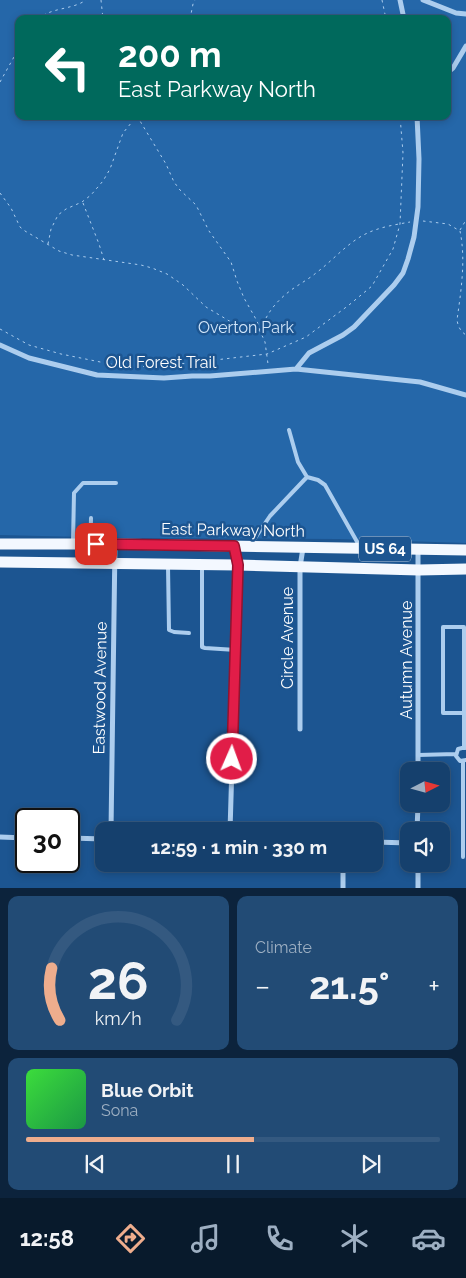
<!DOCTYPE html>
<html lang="en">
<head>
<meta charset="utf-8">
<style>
	:root { --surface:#15406d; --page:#224b75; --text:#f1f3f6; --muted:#9dafc2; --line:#345980; --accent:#eead8d }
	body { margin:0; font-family:Raleway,sans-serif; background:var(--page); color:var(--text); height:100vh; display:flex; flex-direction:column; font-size:19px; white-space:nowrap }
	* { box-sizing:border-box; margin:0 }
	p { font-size:16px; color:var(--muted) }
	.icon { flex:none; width:28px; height:28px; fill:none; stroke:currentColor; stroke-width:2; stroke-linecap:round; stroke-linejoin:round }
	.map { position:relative; height:888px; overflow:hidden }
	.panel { display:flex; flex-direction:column; gap:8px; padding:8px; background:#0c233c; flex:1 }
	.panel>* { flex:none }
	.top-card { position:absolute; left:15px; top:15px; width:436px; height:105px; border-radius:10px; box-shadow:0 2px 8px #0003,0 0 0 1px var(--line); background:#00695c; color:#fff; overflow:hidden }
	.needle { width:32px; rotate:84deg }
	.fabs { position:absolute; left:400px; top:762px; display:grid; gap:10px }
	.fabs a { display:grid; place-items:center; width:50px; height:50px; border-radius:10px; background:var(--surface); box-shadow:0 2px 8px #0003,0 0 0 1px var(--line); font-size:25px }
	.speed { position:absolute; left:15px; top:808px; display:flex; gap:10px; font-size:25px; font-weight:700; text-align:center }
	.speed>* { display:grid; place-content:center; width:65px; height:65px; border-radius:50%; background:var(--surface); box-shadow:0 2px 8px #0003,0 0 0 1px var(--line); line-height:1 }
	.speed .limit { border:2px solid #111; border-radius:8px; background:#fff; color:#111 }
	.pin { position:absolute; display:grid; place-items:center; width:42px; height:42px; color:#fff; margin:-21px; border-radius:10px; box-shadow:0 2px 8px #0006 }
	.me { position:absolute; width:55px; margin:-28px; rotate:2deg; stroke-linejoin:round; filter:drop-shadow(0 0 4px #0008) }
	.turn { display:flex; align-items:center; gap:18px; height:105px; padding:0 20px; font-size:22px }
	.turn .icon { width:65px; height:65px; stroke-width:2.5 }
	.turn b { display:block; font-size:35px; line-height:42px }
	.big { font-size:38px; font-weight:700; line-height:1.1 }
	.panel .card { flex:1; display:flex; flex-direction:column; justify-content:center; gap:8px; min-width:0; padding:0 18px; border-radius:10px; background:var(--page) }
	.panel .dial { align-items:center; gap:0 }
	.dial svg { height:130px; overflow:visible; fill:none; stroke:var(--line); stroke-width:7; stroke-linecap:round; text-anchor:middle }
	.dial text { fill:var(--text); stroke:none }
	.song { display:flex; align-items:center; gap:15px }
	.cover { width:60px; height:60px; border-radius:8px; background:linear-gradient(135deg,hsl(120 70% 55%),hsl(140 70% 35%)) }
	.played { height:5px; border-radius:2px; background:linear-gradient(90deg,var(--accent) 55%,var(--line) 55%) }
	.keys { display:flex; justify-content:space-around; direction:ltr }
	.heat { display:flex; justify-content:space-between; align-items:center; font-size:28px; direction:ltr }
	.panel .tiles { flex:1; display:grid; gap:8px; grid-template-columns:1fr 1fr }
	.card:last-child { grid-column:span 2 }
	.trip { position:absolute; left:95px; top:822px; width:288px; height:50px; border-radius:10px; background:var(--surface); box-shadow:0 2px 8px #0003,0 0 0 1px var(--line); font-weight:700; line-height:50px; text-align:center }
	.dock { display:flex; height:80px; justify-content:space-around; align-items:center; background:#081a2c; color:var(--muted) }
	.dock .icon { width:35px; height:35px }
	.dock .on { color:var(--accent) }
	.dock b { font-size:22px; color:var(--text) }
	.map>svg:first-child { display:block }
	.green { fill:#2567a9; fill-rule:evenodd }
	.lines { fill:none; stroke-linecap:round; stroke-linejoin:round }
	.path { stroke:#accdee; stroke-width:1; stroke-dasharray:2.5 4; stroke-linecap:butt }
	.lane { stroke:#accdee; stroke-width:4 }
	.street { stroke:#accdee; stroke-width:5 }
	.primary { stroke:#f3f8ff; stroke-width:11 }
	.route-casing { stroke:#92132f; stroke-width:12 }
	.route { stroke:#e11d48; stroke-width:9 }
	.labels { text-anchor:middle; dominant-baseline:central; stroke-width:5; stroke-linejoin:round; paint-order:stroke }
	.shield { fill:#1c5591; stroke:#bbccde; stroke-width:1 }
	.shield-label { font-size:15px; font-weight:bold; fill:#fff }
	.park-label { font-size:16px; fill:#d2e6fa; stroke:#1c5591 }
	.street-label { font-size:16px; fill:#fff; stroke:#1c5591 }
</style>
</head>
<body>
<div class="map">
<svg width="466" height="888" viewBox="0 0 466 888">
	<rect width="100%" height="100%" fill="#1c5591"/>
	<path class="green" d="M0,0H466V543L338,539L126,538L0,535ZM19,19H448V116H19Z"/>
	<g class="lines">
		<path class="path" d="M101,0L103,19
			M382,0L386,19
			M38,19C52,7 72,10 86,0
			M190,19L193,4L195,0
			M0,82L19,48
			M137,116L166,164L174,182L180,190L196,205L209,231L231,262L237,281L244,298L257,321L260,331
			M0,193L11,208L20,227L25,231L59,251L72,255L141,265L152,268L167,274L183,285L206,307L231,322L251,327L260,331L265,342L268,364
			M83,203L99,244L104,260
			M423,221L448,224L460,231C466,260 461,291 457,320C458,326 460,331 466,335
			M460,230L466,220
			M48,244L51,229L58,215L66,209L82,202L91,195L103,181L110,169L123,133L136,117
			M0,329L29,345L61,354L115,365L154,367L267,354L306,337L349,305L372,286L393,249L400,224L403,153L400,116
			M261,330C267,311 280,297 297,286C303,282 310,278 316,273C336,258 351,238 375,230C386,226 399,224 410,222"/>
		<path class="lane" d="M289,430L298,462L307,477
			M73,543L74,493L83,483H116
			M251,544L270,516L307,477L318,480L325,485L360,547
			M90,561L91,518
			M168,566L169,630L174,632L189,633
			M202,566V647L205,648L236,650
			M464,713H443V627H464V748
			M465,748H462L458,749L456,756L460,761L466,760
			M418,755L456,754
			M463,762V857"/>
		<path class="street" d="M400,0L404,19
			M423,0L456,13L466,14
			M448,72L453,68L466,46
			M0,345L29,358L97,375L164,378L192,376H210L296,369L420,382L466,395
			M296,369L309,353L343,335L354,327L394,285L403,273L408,259L414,237L418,207L419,159L417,116
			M300,729V567L303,548
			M418,771V549
			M111,831L115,544
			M230,831L238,565L234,547
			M417,831L418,804
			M0,837L26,838
			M69,838L104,839
			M374,842L409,843
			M418,864V888
			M343,888V864"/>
		<path class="primary" d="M0,544H115L466,550
			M0,562L238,565L419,570L466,569"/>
	</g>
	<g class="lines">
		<g class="route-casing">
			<path id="route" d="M96,544L234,546L238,565L232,759"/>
		</g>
		<use href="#route" class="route"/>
	</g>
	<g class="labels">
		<rect class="shield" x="359" y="536.5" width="52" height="25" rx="4"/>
		<g class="shield-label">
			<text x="385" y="549">US 64</text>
		</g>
		<g class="park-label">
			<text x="246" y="327">Overton Park</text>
		</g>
		<g class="street-label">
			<text x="161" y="362">Old Forest Trail</text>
			<text transform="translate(233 530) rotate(1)">East Parkway North</text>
			<text transform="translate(287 638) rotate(-90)">Circle Avenue</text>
			<text transform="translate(406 660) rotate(-90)">Autumn Avenue</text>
			<text transform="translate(100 688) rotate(-89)">Eastwood Avenue</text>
		</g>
	</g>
</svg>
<div class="fabs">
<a><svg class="needle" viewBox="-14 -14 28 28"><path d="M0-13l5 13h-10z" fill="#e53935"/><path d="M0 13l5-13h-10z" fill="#9dafc2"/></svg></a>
<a><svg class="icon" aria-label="sound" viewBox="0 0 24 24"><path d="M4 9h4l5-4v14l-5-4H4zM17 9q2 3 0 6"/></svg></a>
</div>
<div class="speed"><div class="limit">30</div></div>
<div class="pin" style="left:96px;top:544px;background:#d93025"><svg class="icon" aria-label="arrive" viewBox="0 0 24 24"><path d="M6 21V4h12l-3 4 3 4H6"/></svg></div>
<svg class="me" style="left:232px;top:759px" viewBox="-20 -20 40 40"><circle r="17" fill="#e11d48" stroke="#fff" stroke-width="3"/><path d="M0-11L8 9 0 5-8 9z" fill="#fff"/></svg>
<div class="trip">12:59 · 1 min · 330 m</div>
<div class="top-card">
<div class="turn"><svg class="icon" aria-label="left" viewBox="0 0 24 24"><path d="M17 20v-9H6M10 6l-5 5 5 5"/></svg><div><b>200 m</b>East Parkway North</div></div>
</div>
</div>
<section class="panel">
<div class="tiles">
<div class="card dial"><svg viewBox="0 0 100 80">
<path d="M14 69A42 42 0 1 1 86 69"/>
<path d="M14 69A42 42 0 0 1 9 37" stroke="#eead8d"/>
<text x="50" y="56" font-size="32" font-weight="700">26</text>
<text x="50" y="72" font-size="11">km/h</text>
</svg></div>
<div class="card"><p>Climate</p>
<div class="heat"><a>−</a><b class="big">21.5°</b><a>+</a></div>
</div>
<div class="card">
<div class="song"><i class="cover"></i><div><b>Blue Orbit</b><p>Sona</p></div></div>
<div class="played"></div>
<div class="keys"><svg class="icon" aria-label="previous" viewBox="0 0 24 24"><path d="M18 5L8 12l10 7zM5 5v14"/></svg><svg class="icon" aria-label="pause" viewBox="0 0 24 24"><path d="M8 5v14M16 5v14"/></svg><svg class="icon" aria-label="next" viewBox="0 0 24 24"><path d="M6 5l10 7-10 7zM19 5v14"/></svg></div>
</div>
</div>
</section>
<nav class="dock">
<b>12:58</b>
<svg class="icon on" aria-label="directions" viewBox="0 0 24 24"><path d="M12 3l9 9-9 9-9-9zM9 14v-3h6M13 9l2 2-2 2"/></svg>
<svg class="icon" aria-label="music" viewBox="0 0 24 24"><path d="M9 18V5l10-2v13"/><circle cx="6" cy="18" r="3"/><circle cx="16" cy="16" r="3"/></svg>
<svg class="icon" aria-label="phone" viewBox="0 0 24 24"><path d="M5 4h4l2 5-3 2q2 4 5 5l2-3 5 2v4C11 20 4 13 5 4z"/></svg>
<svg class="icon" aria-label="climate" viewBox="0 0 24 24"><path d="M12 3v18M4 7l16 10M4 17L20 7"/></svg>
<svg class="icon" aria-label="car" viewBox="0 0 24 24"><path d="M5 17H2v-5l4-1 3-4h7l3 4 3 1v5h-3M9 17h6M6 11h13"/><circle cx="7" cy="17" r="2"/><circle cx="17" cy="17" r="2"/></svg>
</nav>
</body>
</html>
